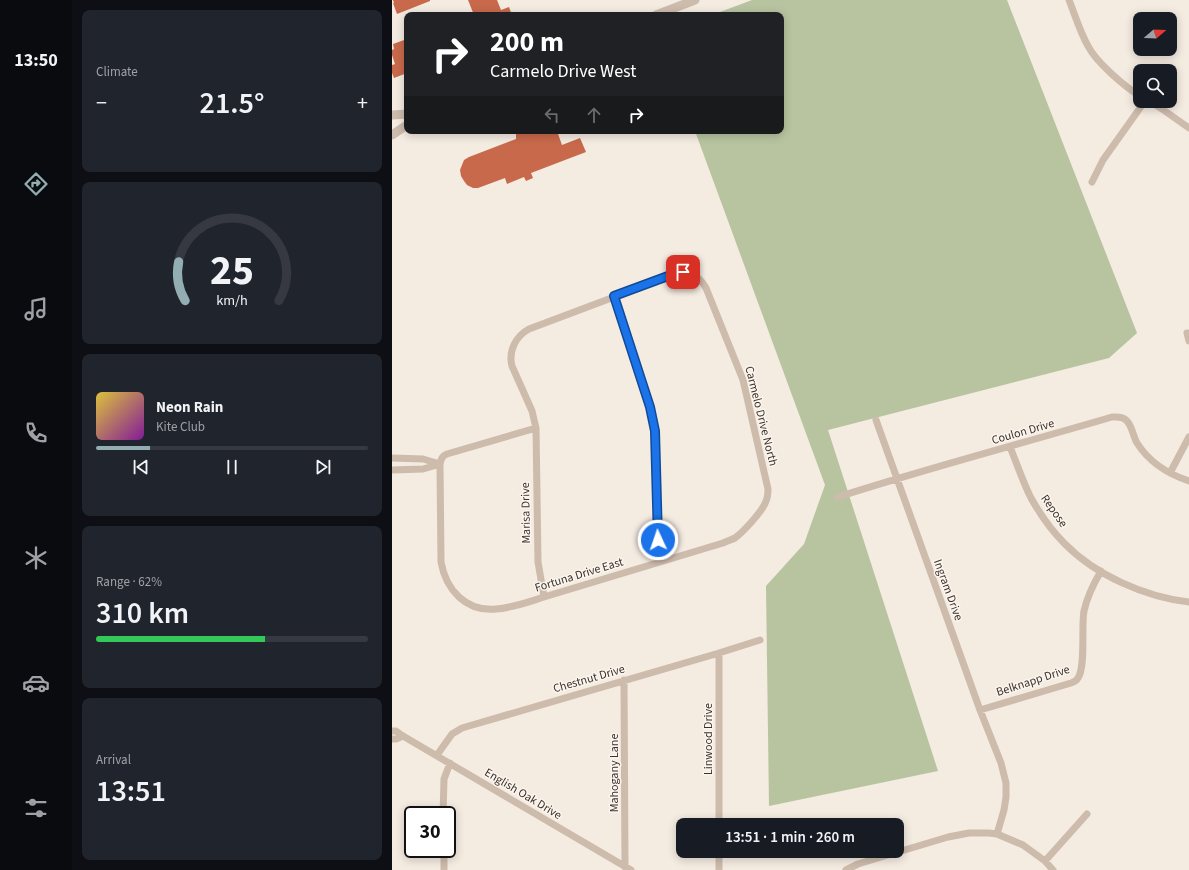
<!DOCTYPE html>
<html lang="en">
<head>
<meta charset="utf-8">
<style>
	:root { --surface:#171b24; --page:#20242c; --text:#f1f3f6; --muted:#9ea1a6; --line:#363941; --accent:#92aeb2 }
	body { margin:0; font-family:"Source Sans 3",sans-serif; background:var(--page); color:var(--text); height:100vh; display:flex; flex-direction:column; font-size:15px; white-space:nowrap }
	* { box-sizing:border-box; margin:0 }
	p { font-size:13px; color:var(--muted) }
	.icon { flex:none; width:22px; height:22px; fill:none; stroke:currentColor; stroke-width:2; stroke-linecap:round; stroke-linejoin:round }
	.map { position:relative; flex:1; overflow:hidden }
	.drawer { display:flex; flex-direction:column; gap:10px; padding:10px; background:#0d0f14; width:320px }
	.drawer>* { flex:none }
	.hud { position:absolute; left:12px; top:12px; width:380px; height:122px; border-radius:8px; box-shadow:0 2px 10px #0003; background:#202124; color:#fff; overflow:hidden }
	.needle { width:26px; rotate:71deg }
	.controls { position:absolute; left:741px; top:12px; display:grid; gap:8px }
	.controls a { display:grid; place-items:center; width:44px; height:44px; border-radius:8px; background:var(--surface); box-shadow:0 2px 10px #0003; font-size:20px }
	.speed { position:absolute; left:12px; top:806px; display:flex; gap:8px; font-size:20px; font-weight:700; text-align:center }
	.speed>* { display:grid; place-content:center; width:52px; height:52px; border-radius:50%; background:var(--surface); box-shadow:0 2px 10px #0003; line-height:1 }
	.speed .limit { border:2px solid #111; border-radius:6px; background:#fff; color:#111 }
	.pin { position:absolute; display:grid; place-items:center; width:34px; height:34px; color:#fff; margin:-17px; border-radius:8px; box-shadow:0 2px 6px #0006 }
	.me { position:absolute; width:44px; margin:-22px; rotate:357deg; stroke-linejoin:round; filter:drop-shadow(0 0 3px #0008) }
	.turn { display:flex; align-items:center; gap:14px; height:84px; padding:0 20px; font-size:18px }
	.turn .icon { width:52px; height:52px; stroke-width:2.5 }
	.turn b { display:block; font-size:28px; line-height:34px }
	.lanes { display:flex; align-items:center; height:38px; padding:0 20px; background:#0003; justify-content:center; gap:20px; direction:ltr }
	.lanes .off { opacity:.35 }
	.big { font-size:30px; font-weight:600; line-height:1.1 }
	.drawer .tile { flex:1; display:flex; flex-direction:column; justify-content:center; gap:6px; min-width:0; padding:0 14px; border-radius:8px; background:var(--page) }
	.drawer .dial { align-items:center; gap:0 }
	.dial svg { height:104px; overflow:visible; fill:none; stroke:var(--line); stroke-width:7; stroke-linecap:round; text-anchor:middle }
	.dial text { fill:var(--text); stroke:none }
	.song { display:flex; align-items:center; gap:12px }
	.cover { width:48px; height:48px; border-radius:6px; background:linear-gradient(135deg,hsl(50 70% 55%),hsl(290 70% 35%)) }
	.played { height:4px; border-radius:2px; background:linear-gradient(90deg,var(--accent) 20%,var(--line) 20%) }
	.keys { display:flex; justify-content:space-around; direction:ltr }
	.heat { display:flex; justify-content:space-between; align-items:center; font-size:22px; direction:ltr }
	.charge { height:6px; border-radius:3px; background:linear-gradient(90deg,#34c759 62%,var(--line) 0) }
	.trip { position:absolute; left:284px; top:818px; width:228px; height:40px; border-radius:8px; background:var(--surface); box-shadow:0 2px 10px #0003; font-weight:600; line-height:40px; text-align:center }
	main { display:flex; flex:1; min-height:0 }
	.menu { display:flex; flex-direction:column; width:72px; justify-content:space-around; align-items:center; background:#090b0e; color:var(--muted) }
	.menu .icon { width:28px; height:28px }
	.menu .on { color:var(--accent) }
	.menu b { font-size:18px; color:var(--text) }
	.map>svg:first-child { display:block }
	.green { fill:#b8c4a0 }
	.building { fill:#c8694b }
	.lines { fill:none; stroke-linecap:round; stroke-linejoin:round }
	.minor { stroke:#cdbbac; stroke-width:7 }
	.tertiary { stroke:#cdbbac; stroke-width:9 }
	.route-casing { stroke:#114b97; stroke-width:10 }
	.route { stroke:#1a73e8; stroke-width:7 }
	.labels { text-anchor:middle; dominant-baseline:central; stroke-width:3; stroke-linejoin:round; paint-order:stroke }
	.street-label { font-size:12px; fill:#3b302b; stroke:#fbf5ee }
</style>
</head>
<body>
<main>
<nav class="menu">
<b>13:50</b>
<svg class="icon on" aria-label="directions" viewBox="0 0 24 24"><path d="M12 3l9 9-9 9-9-9zM9 14v-3h6M13 9l2 2-2 2"/></svg>
<svg class="icon" aria-label="music" viewBox="0 0 24 24"><path d="M9 18V5l10-2v13"/><circle cx="6" cy="18" r="3"/><circle cx="16" cy="16" r="3"/></svg>
<svg class="icon" aria-label="phone" viewBox="0 0 24 24"><path d="M5 4h4l2 5-3 2q2 4 5 5l2-3 5 2v4C11 20 4 13 5 4z"/></svg>
<svg class="icon" aria-label="climate" viewBox="0 0 24 24"><path d="M12 3v18M4 7l16 10M4 17L20 7"/></svg>
<svg class="icon" aria-label="car" viewBox="0 0 24 24"><path d="M5 17H2v-5l4-1 3-4h7l3 4 3 1v5h-3M9 17h6M6 11h13"/><circle cx="7" cy="17" r="2"/><circle cx="17" cy="17" r="2"/></svg>
<svg class="icon" aria-label="filters" viewBox="0 0 24 24"><path d="M4 7h16M4 17h16"/><circle cx="9" cy="7" r="2"/><circle cx="15" cy="17" r="2"/></svg>
</nav>
<section class="drawer">
<div class="tile"><p>Climate</p>
<div class="heat"><a>−</a><b class="big">21.5°</b><a>+</a></div>
</div>
<div class="tile dial"><svg viewBox="0 0 100 80">
<path d="M14 69A42 42 0 1 1 86 69"/>
<path d="M14 69A42 42 0 0 1 9 39" stroke="#92aeb2"/>
<text x="50" y="56" font-size="32" font-weight="700">25</text>
<text x="50" y="72" font-size="11">km/h</text>
</svg></div>
<div class="tile">
<div class="song"><i class="cover"></i><div><b>Neon Rain</b><p>Kite Club</p></div></div>
<div class="played"></div>
<div class="keys"><svg class="icon" aria-label="previous" viewBox="0 0 24 24"><path d="M18 5L8 12l10 7zM5 5v14"/></svg><svg class="icon" aria-label="pause" viewBox="0 0 24 24"><path d="M8 5v14M16 5v14"/></svg><svg class="icon" aria-label="next" viewBox="0 0 24 24"><path d="M6 5l10 7-10 7zM19 5v14"/></svg></div>
</div>
<div class="tile"><p>Range · 62%</p><b class="big">310 km</b><div class="charge"></div></div>
<div class="tile"><p>Arrival</p><b class="big">13:51</b></div>
</section>
<div class="map">
<svg width="797" height="870" viewBox="0 0 797 870">
	<rect width="100%" height="100%" fill="#f4ebe1"/>
	<path class="green" d="M360,0H615L745,333L717,358L436,430L546,771L377,806L374,586L412,544L433,485L303,131H389V15H320Z"/>
	<path class="building" d="M1,0H38V1L5,14L1,3H2Z
		M76,0H105L109,10L117,7L120,15H82Z
		M15,39V73L2,78L0,73V65L3,64L0,55V50L2,49L1,44Z
		M124,131H165L170,145L188,138L194,152L139,173L141,178L134,181L132,177L115,184L113,178L86,188H81L75,185L72,181L69,176L68,170L72,160L77,157L124,139Z"/>
	<g class="lines">
		<path class="minor" d="M677,0C683,15 688,32 696,46C704,62 733,87 748,96
			M757,101L770,109L797,128
			M700,182L711,160L753,101
			M223,296L258,407L263,431L266,540L268,553L271,561
			M795,333L797,341
			M484,420L588,710L609,763L614,783V797L612,810L605,834
			M144,428L55,454C50,456 49,459 48,464L49,562C54,590 74,612 104,609C120,608 136,602 152,597L331,543C335,541 339,540 343,538C351,532 371,511 374,501C376,497 376,493 376,489L351,380L314,288C308,277 300,271 286,273L137,329C124,336 116,351 120,366L140,411L144,428L146,562L152,597
			M618,447C625,464 631,482 639,498C648,514 659,530 672,543C703,575 753,597 797,602
			M0,458L31,459L48,464L31,469L0,470
			M778,473L797,437
			M446,497C536,468 628,444 720,417C725,417 730,416 734,420C740,425 741,436 745,443C757,462 776,474 797,481
			M232,680L233,867
			M588,710L679,683C682,682 685,680 686,678C694,667 689,626 692,611C695,597 702,583 709,571
			M0,731H4L11,736L239,870
			M0,739H4L11,736
			M45,755L60,734L70,728L327,653L368,640
			M51,815L52,779L58,763
			M327,825V653
			M52,849V870
			M653,861L695,814
			M327,870V851
			M454,870L466,864L556,837L577,833H597L605,834L631,845L653,861L661,870"/>
		<path class="tertiary" d="M264,15L303,0
			M0,115L15,114
			M0,135L15,125"/>
	</g>
	<g class="lines">
		<g class="route-casing">
			<path id="route" d="M266,540L263,431L258,407L222,296L276,276L291,272"/>
		</g>
		<use href="#route" class="route"/>
	</g>
	<g class="labels">
		<g class="street-label">
			<text transform="translate(369 416) rotate(76)">Carmelo Drive North</text>
			<text transform="translate(631 432) rotate(-16)">Coulon Drive</text>
			<text transform="translate(662 511) rotate(55)">Repose</text>
			<text transform="translate(134 513) rotate(-91)">Marisa Drive</text>
			<text transform="translate(187 575) rotate(-17)">Fortuna Drive East</text>
			<text transform="translate(556 590) rotate(70)">Ingram Drive</text>
			<text transform="translate(197 679) rotate(-16)">Chestnut Drive</text>
			<text transform="translate(641 681) rotate(-18)">Belknapp Drive</text>
			<text transform="translate(316 739) rotate(-90)">Linwood Drive</text>
			<text transform="translate(222 773) rotate(-90)">Mahogany Lane</text>
			<text transform="translate(131 794) rotate(31)">English Oak Drive</text>
		</g>
	</g>
</svg>
<div class="controls">
<a><svg class="needle" viewBox="-14 -14 28 28"><path d="M0-13l5 13h-10z" fill="#e53935"/><path d="M0 13l5-13h-10z" fill="#9ea1a6"/></svg></a>
<a><svg class="icon" aria-label="search" viewBox="0 0 24 24"><circle cx="10" cy="10" r="6"/><path d="M15 15l6 6"/></svg></a>
</div>
<div class="speed"><div class="limit">30</div></div>
<div class="pin" style="left:291px;top:272px;background:#d93025"><svg class="icon" aria-label="arrive" viewBox="0 0 24 24"><path d="M6 21V4h12l-3 4 3 4H6"/></svg></div>
<svg class="me" style="left:266px;top:540px" viewBox="-20 -20 40 40"><circle r="17" fill="#1a73e8" stroke="#fff" stroke-width="3"/><path d="M0-11L8 9 0 5-8 9z" fill="#fff"/></svg>
<div class="trip">13:51 · 1 min · 260 m</div>
<div class="hud">
<div class="turn"><svg class="icon" aria-label="right" viewBox="0 0 24 24"><path d="M7 20v-9h11M14 6l5 5-5 5"/></svg><div><b>200 m</b>Carmelo Drive West</div></div>
<div class="lanes"><svg class="icon off" aria-label="left" viewBox="0 0 24 24"><path d="M17 20v-9H6M10 6l-5 5 5 5"/></svg><svg class="icon off" aria-label="ahead" viewBox="0 0 24 24"><path d="M12 20V5M6 11l6-6 6 6"/></svg><svg class="icon" aria-label="right" viewBox="0 0 24 24"><path d="M7 20v-9h11M14 6l5 5-5 5"/></svg></div>
</div>
</div>
</main>
</body>
</html>
